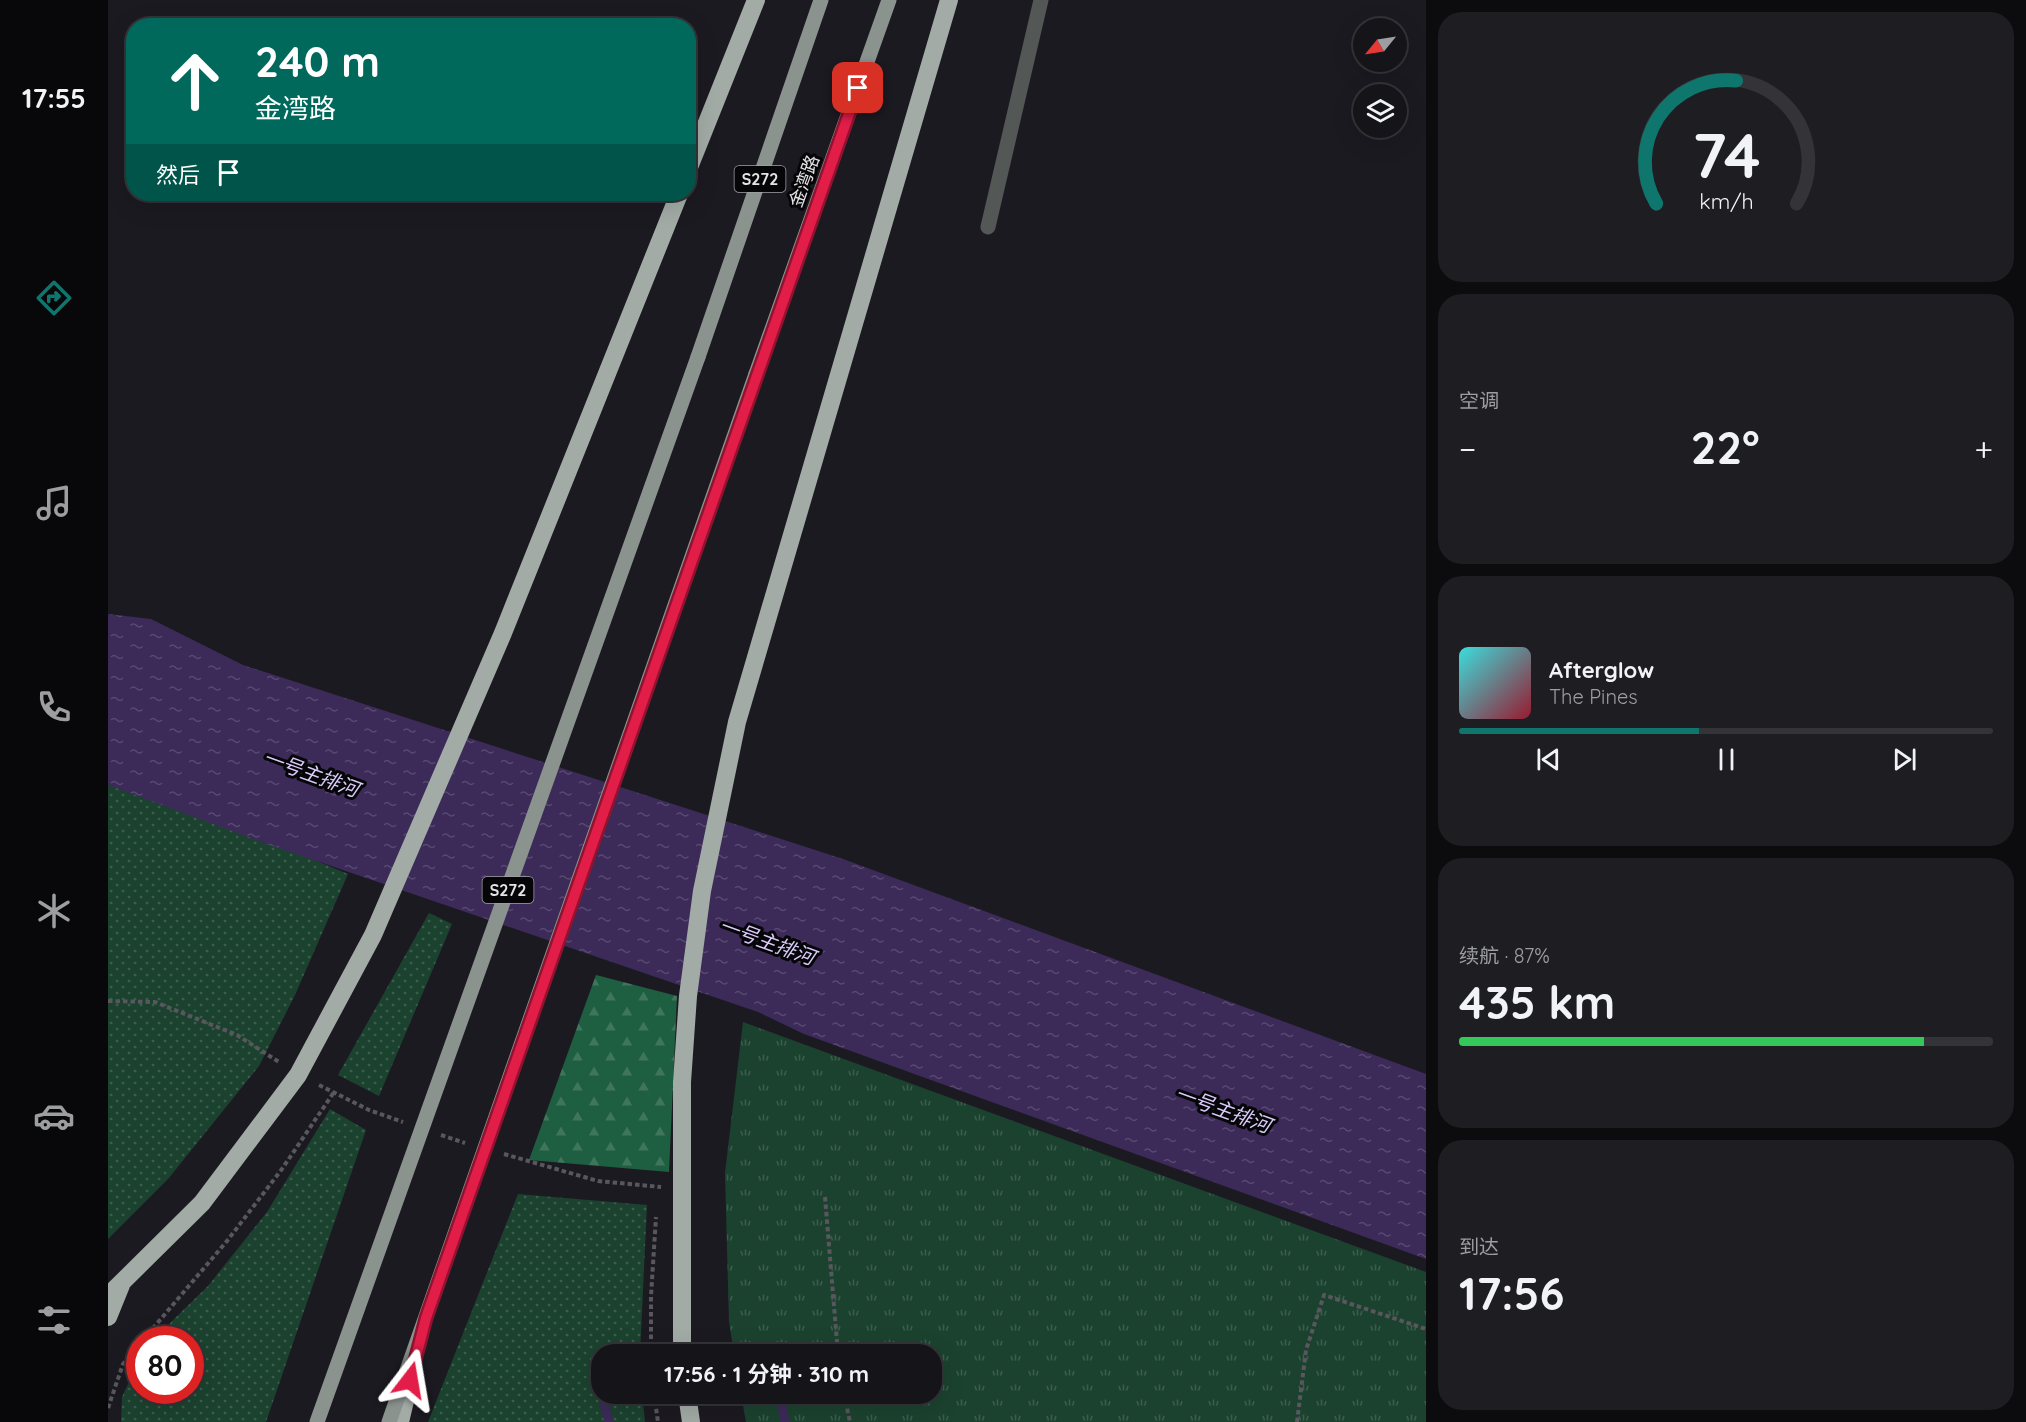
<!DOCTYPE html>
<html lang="zh">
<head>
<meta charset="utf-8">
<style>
	:root { --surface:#151419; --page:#1e1d22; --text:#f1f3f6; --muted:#9d9ea2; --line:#343338; --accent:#0f766e }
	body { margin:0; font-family:Quicksand,"Noto Sans SC",sans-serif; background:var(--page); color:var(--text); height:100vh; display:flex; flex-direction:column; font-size:22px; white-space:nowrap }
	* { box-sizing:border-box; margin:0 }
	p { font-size:20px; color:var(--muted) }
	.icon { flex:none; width:33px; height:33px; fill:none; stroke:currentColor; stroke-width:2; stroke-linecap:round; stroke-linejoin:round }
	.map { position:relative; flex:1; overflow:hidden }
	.details { display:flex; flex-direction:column; gap:12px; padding:12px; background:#0c0b0e; width:600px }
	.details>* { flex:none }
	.banner { position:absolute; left:18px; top:18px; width:570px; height:183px; border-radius:24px; box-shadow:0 6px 24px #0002,0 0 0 2px var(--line); background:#00695c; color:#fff; overflow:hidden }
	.needle { width:39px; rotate:240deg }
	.tools { position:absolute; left:1245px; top:18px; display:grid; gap:12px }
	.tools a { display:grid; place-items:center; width:54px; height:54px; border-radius:50%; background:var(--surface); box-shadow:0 6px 24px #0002,0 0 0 2px var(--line); font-size:30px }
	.speed { position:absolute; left:18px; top:1326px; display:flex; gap:12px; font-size:30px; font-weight:700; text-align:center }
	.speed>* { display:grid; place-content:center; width:78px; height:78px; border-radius:50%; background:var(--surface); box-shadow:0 6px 24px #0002,0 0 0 2px var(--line); line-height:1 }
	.speed .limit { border:9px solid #d22; background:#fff; color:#111 }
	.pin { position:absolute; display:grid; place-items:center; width:51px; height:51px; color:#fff; margin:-26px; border-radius:12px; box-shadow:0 3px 9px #0006 }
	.me { position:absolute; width:66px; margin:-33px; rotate:14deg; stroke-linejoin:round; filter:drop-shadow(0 0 4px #0008) }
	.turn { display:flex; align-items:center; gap:21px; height:126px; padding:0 30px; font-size:27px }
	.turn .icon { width:78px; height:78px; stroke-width:2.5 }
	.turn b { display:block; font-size:42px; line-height:51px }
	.then { display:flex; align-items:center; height:57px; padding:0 30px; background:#0003; gap:12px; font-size:22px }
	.big { font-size:45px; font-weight:700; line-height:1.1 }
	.details .card { flex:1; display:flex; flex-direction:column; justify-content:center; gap:9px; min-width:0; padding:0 21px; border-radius:24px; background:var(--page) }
	.details .dial { align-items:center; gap:0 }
	.dial svg { height:156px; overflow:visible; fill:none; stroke:var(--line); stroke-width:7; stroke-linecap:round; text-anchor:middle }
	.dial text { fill:var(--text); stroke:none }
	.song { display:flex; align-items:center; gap:18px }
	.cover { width:72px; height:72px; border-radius:9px; background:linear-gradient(135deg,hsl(180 70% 55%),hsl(350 70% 35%)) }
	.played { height:6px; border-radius:3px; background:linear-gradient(90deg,var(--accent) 45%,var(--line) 45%) }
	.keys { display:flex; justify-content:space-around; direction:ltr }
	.heat { display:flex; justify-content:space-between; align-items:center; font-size:33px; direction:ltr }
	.charge { height:9px; border-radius:4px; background:linear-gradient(90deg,#34c759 87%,var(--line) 0) }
	.trip { position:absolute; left:483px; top:1344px; width:351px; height:60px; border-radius:24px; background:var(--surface); box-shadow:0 6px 24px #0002,0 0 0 2px var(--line); font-weight:700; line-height:60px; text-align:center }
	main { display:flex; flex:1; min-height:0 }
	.dock { display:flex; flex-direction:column; width:108px; justify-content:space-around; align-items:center; background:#08080a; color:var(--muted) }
	.dock .icon { width:42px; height:42px }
	.dock .on { color:var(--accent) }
	.dock b { font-size:27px; color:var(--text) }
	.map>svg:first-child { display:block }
	.grass { fill:url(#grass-dots) }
	.forest { fill:url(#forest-firs) }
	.park { fill:url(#park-tufts) }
	.water { fill:url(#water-ripples) }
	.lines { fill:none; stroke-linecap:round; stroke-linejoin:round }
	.stream { stroke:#3c2a59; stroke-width:9 }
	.path { stroke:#59575d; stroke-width:4; stroke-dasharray:4.5 3; stroke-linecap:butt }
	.minor { stroke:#535755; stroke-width:15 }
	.major { stroke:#8b938f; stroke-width:15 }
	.highway { stroke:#a2aba6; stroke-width:18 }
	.major-bridge { stroke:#8b938f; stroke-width:15 }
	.route-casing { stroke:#92132f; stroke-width:15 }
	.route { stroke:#e11d48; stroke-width:10 }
	.labels { text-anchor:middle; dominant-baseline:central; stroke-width:6; stroke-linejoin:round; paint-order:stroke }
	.shield { fill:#060608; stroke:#a1a1a5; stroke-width:1.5 }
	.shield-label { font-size:16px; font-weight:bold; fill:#e4e3e8 }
	.street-label { font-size:18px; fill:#e4e3e8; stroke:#060608 }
	.water-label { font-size:20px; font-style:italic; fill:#d9cafa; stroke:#060608 }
</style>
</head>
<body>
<main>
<nav class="dock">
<b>17:55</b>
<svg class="icon on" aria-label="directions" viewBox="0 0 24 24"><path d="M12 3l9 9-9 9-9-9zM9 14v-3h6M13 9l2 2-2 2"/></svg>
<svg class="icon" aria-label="music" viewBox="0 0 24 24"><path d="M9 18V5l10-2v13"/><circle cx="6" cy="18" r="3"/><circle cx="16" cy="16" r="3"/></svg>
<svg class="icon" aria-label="phone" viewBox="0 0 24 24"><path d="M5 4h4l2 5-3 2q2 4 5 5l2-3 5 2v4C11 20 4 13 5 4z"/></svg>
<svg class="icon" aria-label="climate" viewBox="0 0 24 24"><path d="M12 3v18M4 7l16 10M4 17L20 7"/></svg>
<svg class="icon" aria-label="car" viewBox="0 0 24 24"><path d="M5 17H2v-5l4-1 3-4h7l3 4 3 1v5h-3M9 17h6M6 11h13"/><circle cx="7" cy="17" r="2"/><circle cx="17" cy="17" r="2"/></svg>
<svg class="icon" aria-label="filters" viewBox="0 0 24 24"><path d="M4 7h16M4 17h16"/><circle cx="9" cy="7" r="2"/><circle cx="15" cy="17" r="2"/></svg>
</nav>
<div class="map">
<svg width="1318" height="1422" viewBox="0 0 1318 1422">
	<defs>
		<pattern id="grass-dots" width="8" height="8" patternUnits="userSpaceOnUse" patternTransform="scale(1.5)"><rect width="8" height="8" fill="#1b422f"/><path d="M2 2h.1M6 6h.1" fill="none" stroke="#3c5d4d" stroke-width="1.8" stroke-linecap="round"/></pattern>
		<pattern id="forest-firs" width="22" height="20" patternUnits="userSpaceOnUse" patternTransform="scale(1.5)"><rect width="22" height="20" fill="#1e5e41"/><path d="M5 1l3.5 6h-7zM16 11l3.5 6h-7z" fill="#3f755c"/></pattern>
		<pattern id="park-tufts" width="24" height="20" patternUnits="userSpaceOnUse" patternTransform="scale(1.5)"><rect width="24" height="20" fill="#1b422f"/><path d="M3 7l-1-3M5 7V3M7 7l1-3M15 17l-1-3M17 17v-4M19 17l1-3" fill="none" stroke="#3c5d4d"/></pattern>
		<pattern id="water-ripples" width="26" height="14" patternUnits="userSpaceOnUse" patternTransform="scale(1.5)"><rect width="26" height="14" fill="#3c2a59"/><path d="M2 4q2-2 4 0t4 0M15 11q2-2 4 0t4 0" fill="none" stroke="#584971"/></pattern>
	</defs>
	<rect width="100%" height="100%" fill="#1c1a21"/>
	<path class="grass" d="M0,781L40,791L240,874L187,995L151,1066L60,1179L0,1239Z
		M321,913L344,924L271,1096L230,1075Z
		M222,1109L258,1130L158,1422H13L14,1397L31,1360L32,1390H82V1340L48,1339L65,1320L100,1286L159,1212Z
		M410,1194L539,1205L532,1354H494V1394H534L537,1422H320Z"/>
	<path class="forest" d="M488,975L569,996L561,1172L421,1160Z"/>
	<path class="park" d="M635,1022L1318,1272V1422H638L633,1394H824V1354H626L621,1321L617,1173Z"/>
	<path class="water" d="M0,614L43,619L135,665L735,859L1318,1074V1259L696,1034L650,1012L156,843L0,785Z"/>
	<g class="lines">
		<path class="stream" d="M492,1382L494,1390
			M494,1394L501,1422
			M673,1401L677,1422"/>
		<path class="path" d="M0,1001L47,1002L129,1035L171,1062
			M211,1085L261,1110L295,1122
			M333,1135L357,1143
			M396,1154L490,1181L553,1187
			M717,1197L730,1354
			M35,1340L119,1241L174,1169L226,1092
			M543,1354V1296L548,1217
			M546,1394L550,1422
			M736,1394L742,1422
			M0,1408L15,1364L32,1344
			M1189,1422L1198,1350L1216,1295L1318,1329"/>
		<path class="minor" d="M880,227L933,0"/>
		<path class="major" d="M590,357L713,0
			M648,374L781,0"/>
		<path class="highway" d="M580,170L648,0
			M0,1296L94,1203L190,1075L265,935L395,633L571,194
			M0,1317L13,1285
			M574,1354V1082L580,996L594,891L629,722L841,0
			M579,1394L583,1422
			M292,1422L304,1371"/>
		<path class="major-bridge" d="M209,1422L590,357
			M281,1422L648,374"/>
	</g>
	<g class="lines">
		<g class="route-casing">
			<path id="route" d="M302,1380L318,1318L750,88"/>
		</g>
		<use href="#route" class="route"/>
	</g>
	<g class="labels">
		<g class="shield">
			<rect x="626.5" y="166" width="51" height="26" rx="4.5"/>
			<rect x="374.5" y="877" width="51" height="26" rx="4.5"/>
		</g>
		<g class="shield-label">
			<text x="652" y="179">S272</text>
			<text x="400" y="890">S272</text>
		</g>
		<g class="street-label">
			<text transform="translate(696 181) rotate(-70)">金湾路</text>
		</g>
		<g class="water-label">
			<text transform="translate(203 773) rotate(20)">一号主排河</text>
			<text transform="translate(659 941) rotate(20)">一号主排河</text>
			<text transform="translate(1115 1109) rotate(20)">一号主排河</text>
		</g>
	</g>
</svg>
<div class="tools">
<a><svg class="needle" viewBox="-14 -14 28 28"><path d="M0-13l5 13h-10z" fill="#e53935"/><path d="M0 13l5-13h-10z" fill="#9d9ea2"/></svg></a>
<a><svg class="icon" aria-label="layers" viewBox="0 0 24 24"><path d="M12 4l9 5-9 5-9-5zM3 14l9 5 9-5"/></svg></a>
</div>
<div class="speed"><div class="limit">80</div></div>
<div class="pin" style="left:750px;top:88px;background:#d93025"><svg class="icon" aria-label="arrive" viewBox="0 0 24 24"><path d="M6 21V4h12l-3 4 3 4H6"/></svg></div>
<svg class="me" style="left:302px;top:1380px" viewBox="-20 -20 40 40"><path d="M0-17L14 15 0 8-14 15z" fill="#e11d48" stroke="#fff" stroke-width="4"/></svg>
<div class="trip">17:56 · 1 分钟 · 310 m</div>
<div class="banner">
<div class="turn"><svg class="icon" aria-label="ahead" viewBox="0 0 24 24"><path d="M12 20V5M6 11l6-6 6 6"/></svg><div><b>240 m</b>金湾路</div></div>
<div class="then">然后<svg class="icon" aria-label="arrive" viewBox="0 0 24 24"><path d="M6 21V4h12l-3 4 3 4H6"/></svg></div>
</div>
</div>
<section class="details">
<div class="card dial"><svg viewBox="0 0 100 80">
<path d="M14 69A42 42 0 1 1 86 69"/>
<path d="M14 69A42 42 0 0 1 55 6" stroke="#0f766e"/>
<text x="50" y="56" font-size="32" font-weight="700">74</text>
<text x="50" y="72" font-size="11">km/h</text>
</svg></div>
<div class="card"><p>空调</p>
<div class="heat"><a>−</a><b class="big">22°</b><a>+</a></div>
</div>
<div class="card">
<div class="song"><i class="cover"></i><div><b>Afterglow</b><p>The Pines</p></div></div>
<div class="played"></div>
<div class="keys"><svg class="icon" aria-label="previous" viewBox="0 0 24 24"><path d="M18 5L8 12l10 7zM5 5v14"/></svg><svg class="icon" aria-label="pause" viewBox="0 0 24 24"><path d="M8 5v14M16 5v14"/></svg><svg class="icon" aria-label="next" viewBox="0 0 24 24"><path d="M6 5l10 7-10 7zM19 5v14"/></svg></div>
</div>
<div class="card"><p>续航 · 87%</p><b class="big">435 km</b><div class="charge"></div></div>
<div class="card"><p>到达</p><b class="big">17:56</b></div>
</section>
</main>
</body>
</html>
